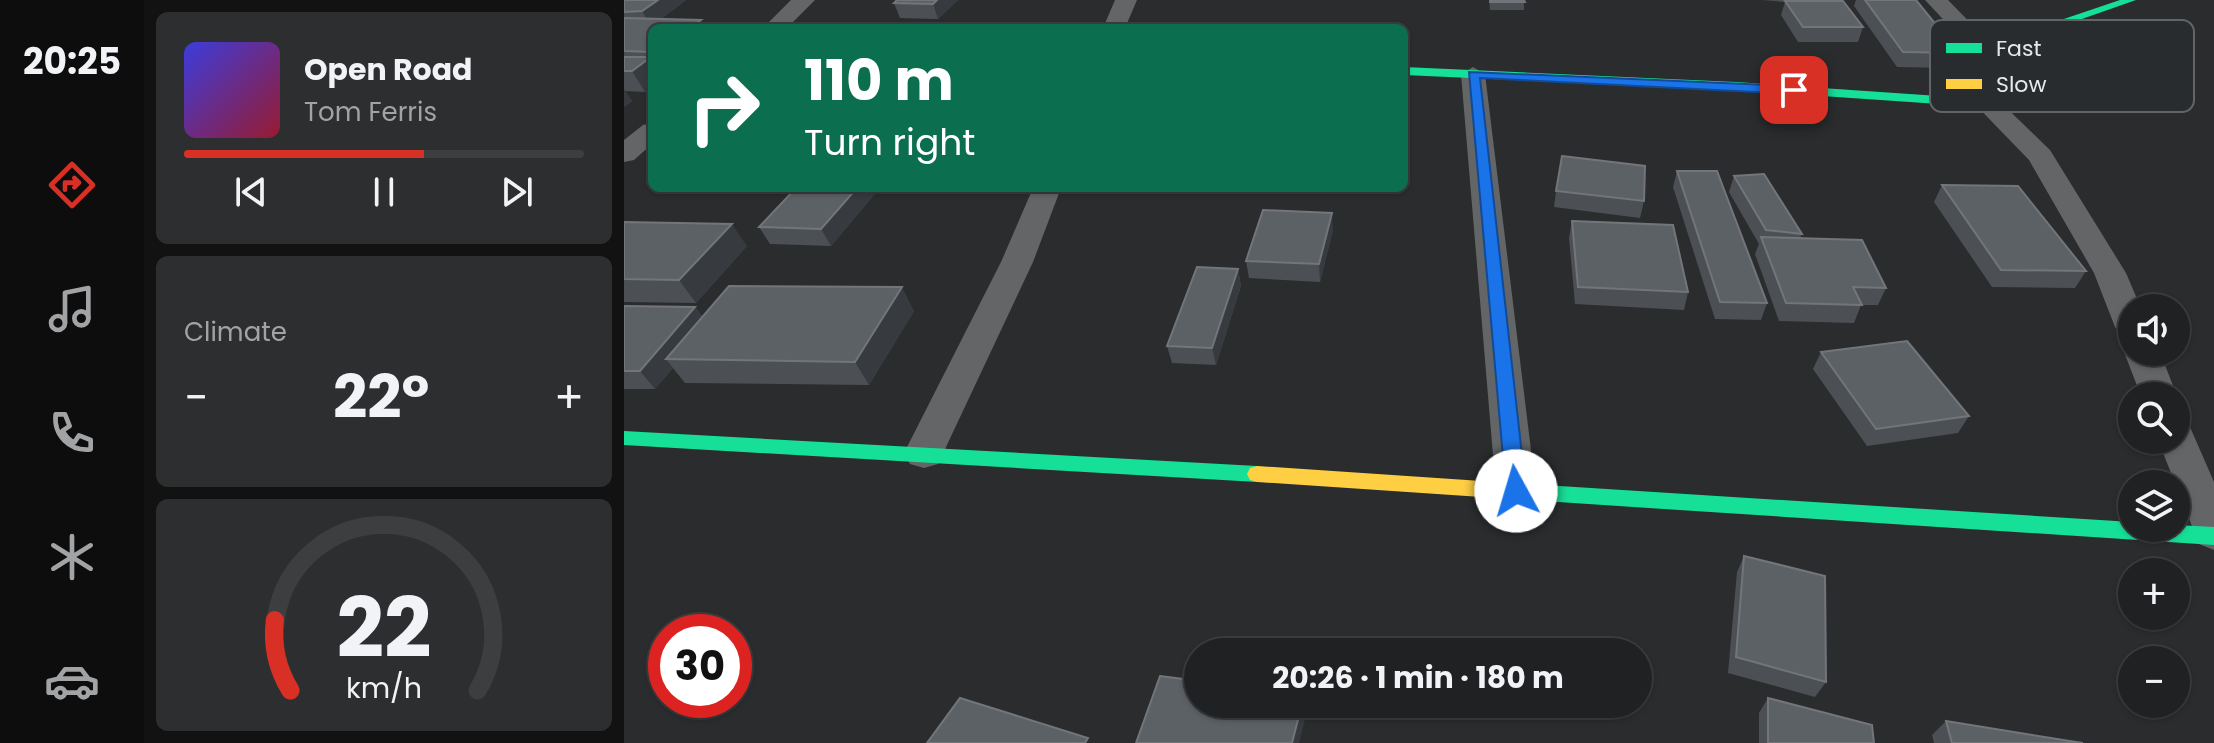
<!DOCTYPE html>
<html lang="en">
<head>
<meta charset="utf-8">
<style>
	:root { --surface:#202122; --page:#2d2e2f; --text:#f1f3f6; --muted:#a2a3a5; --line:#3d3e40; --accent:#d93025 }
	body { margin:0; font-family:Poppins,sans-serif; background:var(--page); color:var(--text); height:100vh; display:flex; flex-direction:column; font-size:30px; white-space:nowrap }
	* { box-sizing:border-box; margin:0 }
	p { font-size:26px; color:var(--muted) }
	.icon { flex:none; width:44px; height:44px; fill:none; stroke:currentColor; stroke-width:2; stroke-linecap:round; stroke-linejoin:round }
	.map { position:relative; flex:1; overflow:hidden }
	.sheet { display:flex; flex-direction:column; gap:12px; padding:12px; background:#121213; width:480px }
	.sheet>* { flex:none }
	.banner { position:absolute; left:24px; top:24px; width:760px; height:168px; border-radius:12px; box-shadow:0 2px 6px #0004,0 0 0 2px var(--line); background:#0b6e4f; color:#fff; overflow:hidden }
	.controls { position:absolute; left:1494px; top:294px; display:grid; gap:16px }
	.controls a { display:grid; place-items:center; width:72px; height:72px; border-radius:50%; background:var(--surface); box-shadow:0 2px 6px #0004,0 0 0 2px var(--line); font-size:40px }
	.speed { position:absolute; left:24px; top:614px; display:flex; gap:16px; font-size:40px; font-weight:700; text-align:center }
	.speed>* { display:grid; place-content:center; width:104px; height:104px; border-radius:50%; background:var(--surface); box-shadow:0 2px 6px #0004,0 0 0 2px var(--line); line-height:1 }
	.speed .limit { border:12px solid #d22; background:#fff; color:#111 }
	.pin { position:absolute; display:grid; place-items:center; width:68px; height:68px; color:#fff; margin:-34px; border-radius:16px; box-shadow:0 4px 12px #0006 }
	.me { position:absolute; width:88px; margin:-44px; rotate:354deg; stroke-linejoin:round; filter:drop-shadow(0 0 6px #0008) }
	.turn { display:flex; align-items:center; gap:28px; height:168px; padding:0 24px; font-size:36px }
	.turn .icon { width:104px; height:104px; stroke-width:2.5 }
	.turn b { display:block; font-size:56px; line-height:68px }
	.big { font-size:60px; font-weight:700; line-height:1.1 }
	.sheet .tile { flex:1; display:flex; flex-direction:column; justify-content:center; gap:12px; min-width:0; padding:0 28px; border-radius:12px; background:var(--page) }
	.sheet .dial { align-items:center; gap:0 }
	.dial svg { height:208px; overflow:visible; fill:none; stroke:var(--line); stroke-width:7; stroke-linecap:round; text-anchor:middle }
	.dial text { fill:var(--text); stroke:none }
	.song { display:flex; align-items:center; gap:24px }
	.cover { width:96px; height:96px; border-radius:12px; background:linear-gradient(135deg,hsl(240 70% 55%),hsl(350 70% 35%)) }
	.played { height:8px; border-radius:4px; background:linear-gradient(90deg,var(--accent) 60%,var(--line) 60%) }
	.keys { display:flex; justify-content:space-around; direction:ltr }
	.heat { display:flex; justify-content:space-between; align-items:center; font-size:44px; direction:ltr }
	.trip { position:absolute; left:560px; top:638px; width:468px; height:80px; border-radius:40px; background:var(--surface); box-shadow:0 2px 6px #0004,0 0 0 2px var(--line); font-weight:700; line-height:80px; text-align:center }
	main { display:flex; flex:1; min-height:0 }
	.tab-bar { display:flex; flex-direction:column; width:144px; justify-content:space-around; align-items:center; background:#0d0d0e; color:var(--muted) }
	.tab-bar .icon { width:56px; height:56px }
	.tab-bar .current { color:var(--accent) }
	.tab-bar b { font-size:36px; color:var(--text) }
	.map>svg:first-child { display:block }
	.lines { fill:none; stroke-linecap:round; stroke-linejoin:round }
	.street { fill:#636566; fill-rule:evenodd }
	.fast { fill:#16e098; fill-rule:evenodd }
	.slow { fill:#ffcf43; fill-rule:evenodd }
	.wall { fill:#4c5055 }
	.shaded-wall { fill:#373b3f }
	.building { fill:#5c6165; stroke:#72767a; stroke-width:2 }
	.route { fill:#1a73e8; stroke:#114b97; stroke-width:2 }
	.key { fill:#292c2f; stroke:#626567; stroke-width:2 }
	.key-label { font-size:22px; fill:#e7e9eb }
</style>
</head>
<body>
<main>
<nav class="tab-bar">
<b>20:25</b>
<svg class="icon current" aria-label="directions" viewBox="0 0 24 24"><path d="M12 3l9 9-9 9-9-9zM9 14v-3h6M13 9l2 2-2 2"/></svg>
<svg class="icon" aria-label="music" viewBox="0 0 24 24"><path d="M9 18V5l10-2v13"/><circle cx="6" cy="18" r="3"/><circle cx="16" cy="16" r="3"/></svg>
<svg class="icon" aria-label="phone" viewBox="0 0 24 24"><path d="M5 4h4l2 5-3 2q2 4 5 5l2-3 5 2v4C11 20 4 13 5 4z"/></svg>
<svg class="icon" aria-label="climate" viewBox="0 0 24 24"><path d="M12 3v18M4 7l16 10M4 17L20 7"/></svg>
<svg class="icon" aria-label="car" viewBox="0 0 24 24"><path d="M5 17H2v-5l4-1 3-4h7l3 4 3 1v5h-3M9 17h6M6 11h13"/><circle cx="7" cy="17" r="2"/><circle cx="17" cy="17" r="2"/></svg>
</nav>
<section class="sheet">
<div class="tile">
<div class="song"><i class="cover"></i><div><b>Open Road</b><p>Tom Ferris</p></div></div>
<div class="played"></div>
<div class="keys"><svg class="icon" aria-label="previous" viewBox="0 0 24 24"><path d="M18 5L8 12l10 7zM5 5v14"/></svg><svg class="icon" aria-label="pause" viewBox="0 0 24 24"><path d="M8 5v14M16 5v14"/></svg><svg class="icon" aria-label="next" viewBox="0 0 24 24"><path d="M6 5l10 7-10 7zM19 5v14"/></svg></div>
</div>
<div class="tile"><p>Climate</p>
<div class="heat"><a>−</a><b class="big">22°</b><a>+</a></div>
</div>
<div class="tile dial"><svg viewBox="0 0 100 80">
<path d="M14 69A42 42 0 1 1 86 69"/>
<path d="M14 69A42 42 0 0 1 8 42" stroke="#d93025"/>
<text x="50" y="56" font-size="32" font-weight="700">22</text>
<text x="50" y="72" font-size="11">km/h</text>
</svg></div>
</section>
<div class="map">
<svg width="1590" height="743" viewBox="0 0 1590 743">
	<rect width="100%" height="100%" fill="#2a2c2e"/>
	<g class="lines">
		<path class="street" d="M167,0H191L163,28H139Z
			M491,0H513L501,28H479Z
			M1301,0H1324L1376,53L1380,58L1376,63H1360Z
			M849,67L861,74L912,491L906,503L892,507L878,503L872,491L837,74Z
			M1358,90L1367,93L1426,150L1502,273L1517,308H1508V339L1496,335L1491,327L1470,273L1405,160L1345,98Z
			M28,123V144L10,160L0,162V140L19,125Z
			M409,188H437L409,262L314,464L300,468L286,464L280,453L377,262Z
			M1506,343L1508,352H1536L1553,396L1552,399L1517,396L1500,352Z
			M1552,422L1566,427L1590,482V550L1575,544L1534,440H1552Z"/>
		<path class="fast" d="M1496,0H1512L1378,47L1364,98L1344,106L1112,90L780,75V67L1112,82L1344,98L1352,96L1369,43Z
			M0,431L633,466L640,468L643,474L640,480L633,482L0,445Z
			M887,483L1508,522V528H1552V525L1590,527V545L887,499L880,497L877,491L880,485Z"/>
		<path class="slow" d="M633,466L887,483L894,485L897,491L894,497L887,499L633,482L626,480L623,474L626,468Z"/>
	</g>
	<path class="wall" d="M0,0H62L37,19L77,20L82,28H28V87L21,92L1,91L8,101L0,107Z
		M334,0L314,19L276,18L270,3Z
		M865,0H900V10H866Z
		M1138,0H1207L1239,27L1234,42H1174L1157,15L1161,2Z
		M1232,0H1292L1335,53L1328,68L1273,67L1230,6Z
		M1053,171L1143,303L1137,320L1091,319L1049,187Z
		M1110,176L1178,234L1176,238L1262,288L1254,305H1237L1230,323L1155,321L1131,254L1135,244L1105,192Z
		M1318,185L1462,271L1451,288L1368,287L1310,202Z
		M172,188H254L255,189L207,246L146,244L135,227Z
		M932,191L1020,201L1016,218L930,207Z
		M948,221L1064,292L1060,310L951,304L945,238Z
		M0,222L123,246L72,303L0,302Z
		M709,230L696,282L625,278L622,261Z
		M614,269L617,286L592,365L548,363L543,346Z
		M0,306L71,307L78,316L290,311L245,385L61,383L49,368L31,389H0Z
		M1197,352L1345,416L1334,433L1243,446L1189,369Z
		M1120,556L1202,682L1191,697L1104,673L1113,572Z
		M1144,698L1250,743H1135V713Z
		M1322,721L1459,743H1310L1308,735Z"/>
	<path class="shaded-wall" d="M34,0H62L27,26L18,11Z
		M313,0H334L314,19L309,4Z
		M77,20L82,28H66Z
		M27,57L28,59V87L21,92L8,71Z
		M0,89L8,101L0,107Z
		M233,188H254L255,189L207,246L197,229Z
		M708,213L709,230L696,282L695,264Z
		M108,224L123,246L72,303L55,280Z
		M614,269L617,286L592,365L588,348Z
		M278,287L290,311L245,385L231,362Z
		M71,307L84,324L42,359L49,368L31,389L16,371Z
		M678,704H681L683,711L675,743H668Z"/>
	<path class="building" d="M0,0H34L18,11L0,12Z
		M273,0H313L309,4L270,3Z
		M866,0H900L901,2H866Z
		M1241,0H1292L1335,53L1279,52Z
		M1161,1H1219L1239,27H1179Z
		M0,18L77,20L66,28H28V52L0,51Z
		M0,57H27L8,71H0Z
		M938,156L1021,166L1020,201L932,191Z
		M1053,171H1093L1143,303L1096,302Z
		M1140,174L1178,234L1142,230L1110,176Z
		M1318,185L1394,186L1462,271L1377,270Z
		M172,188H233L197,229L135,227Z
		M639,210L708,213L695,264L622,261Z
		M948,221L1049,225L1064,292L954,287Z
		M0,222L108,224L55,280L0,279Z
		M1137,237L1238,240L1262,288L1229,287L1238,305L1162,303Z
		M573,267L614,269L588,348L543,346Z
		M105,286L278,287L231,362L42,359Z
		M0,306L71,307L16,371H0Z
		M1283,341L1345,416L1252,429L1197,352Z
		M1120,556L1201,576L1202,682L1112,657Z
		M536,676L574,681V704H678L668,743H512Z
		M336,698L464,738L461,743H303Z
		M1144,698L1248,725L1250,743H1144Z
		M1322,721L1452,742L1459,743H1328Z"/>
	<path class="route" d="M845,72L1170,86L1176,90L1170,94L856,78L902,491L892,499L882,491Z"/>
	<rect x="1306" y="20" width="264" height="92" rx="12" class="key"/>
	<rect x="1322" y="43" width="36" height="10" fill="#16e098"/>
	<rect x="1322" y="79" width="36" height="10" fill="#ffcf43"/>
	<g class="key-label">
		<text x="1372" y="56">Fast</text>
		<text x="1372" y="92">Slow</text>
	</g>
</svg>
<div class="controls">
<a><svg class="icon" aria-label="sound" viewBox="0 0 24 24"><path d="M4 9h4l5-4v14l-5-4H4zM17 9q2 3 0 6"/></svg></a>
<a><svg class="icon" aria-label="search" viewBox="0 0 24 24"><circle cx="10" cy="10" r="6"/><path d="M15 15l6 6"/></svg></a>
<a><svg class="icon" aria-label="layers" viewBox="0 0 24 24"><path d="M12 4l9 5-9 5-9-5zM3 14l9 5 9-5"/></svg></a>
<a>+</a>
<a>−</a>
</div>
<div class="speed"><div class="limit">30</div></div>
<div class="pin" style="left:1170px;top:90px;background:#d93025"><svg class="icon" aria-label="arrive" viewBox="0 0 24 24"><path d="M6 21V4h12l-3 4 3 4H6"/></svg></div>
<svg class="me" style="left:892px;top:491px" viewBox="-20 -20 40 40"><circle r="19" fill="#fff"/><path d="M0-13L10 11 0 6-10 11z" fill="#1a73e8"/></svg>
<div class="trip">20:26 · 1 min · 180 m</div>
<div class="banner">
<div class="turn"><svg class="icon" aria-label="right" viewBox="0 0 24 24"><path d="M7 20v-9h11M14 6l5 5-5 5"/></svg><div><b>110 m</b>Turn right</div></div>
</div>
</div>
</main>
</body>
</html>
